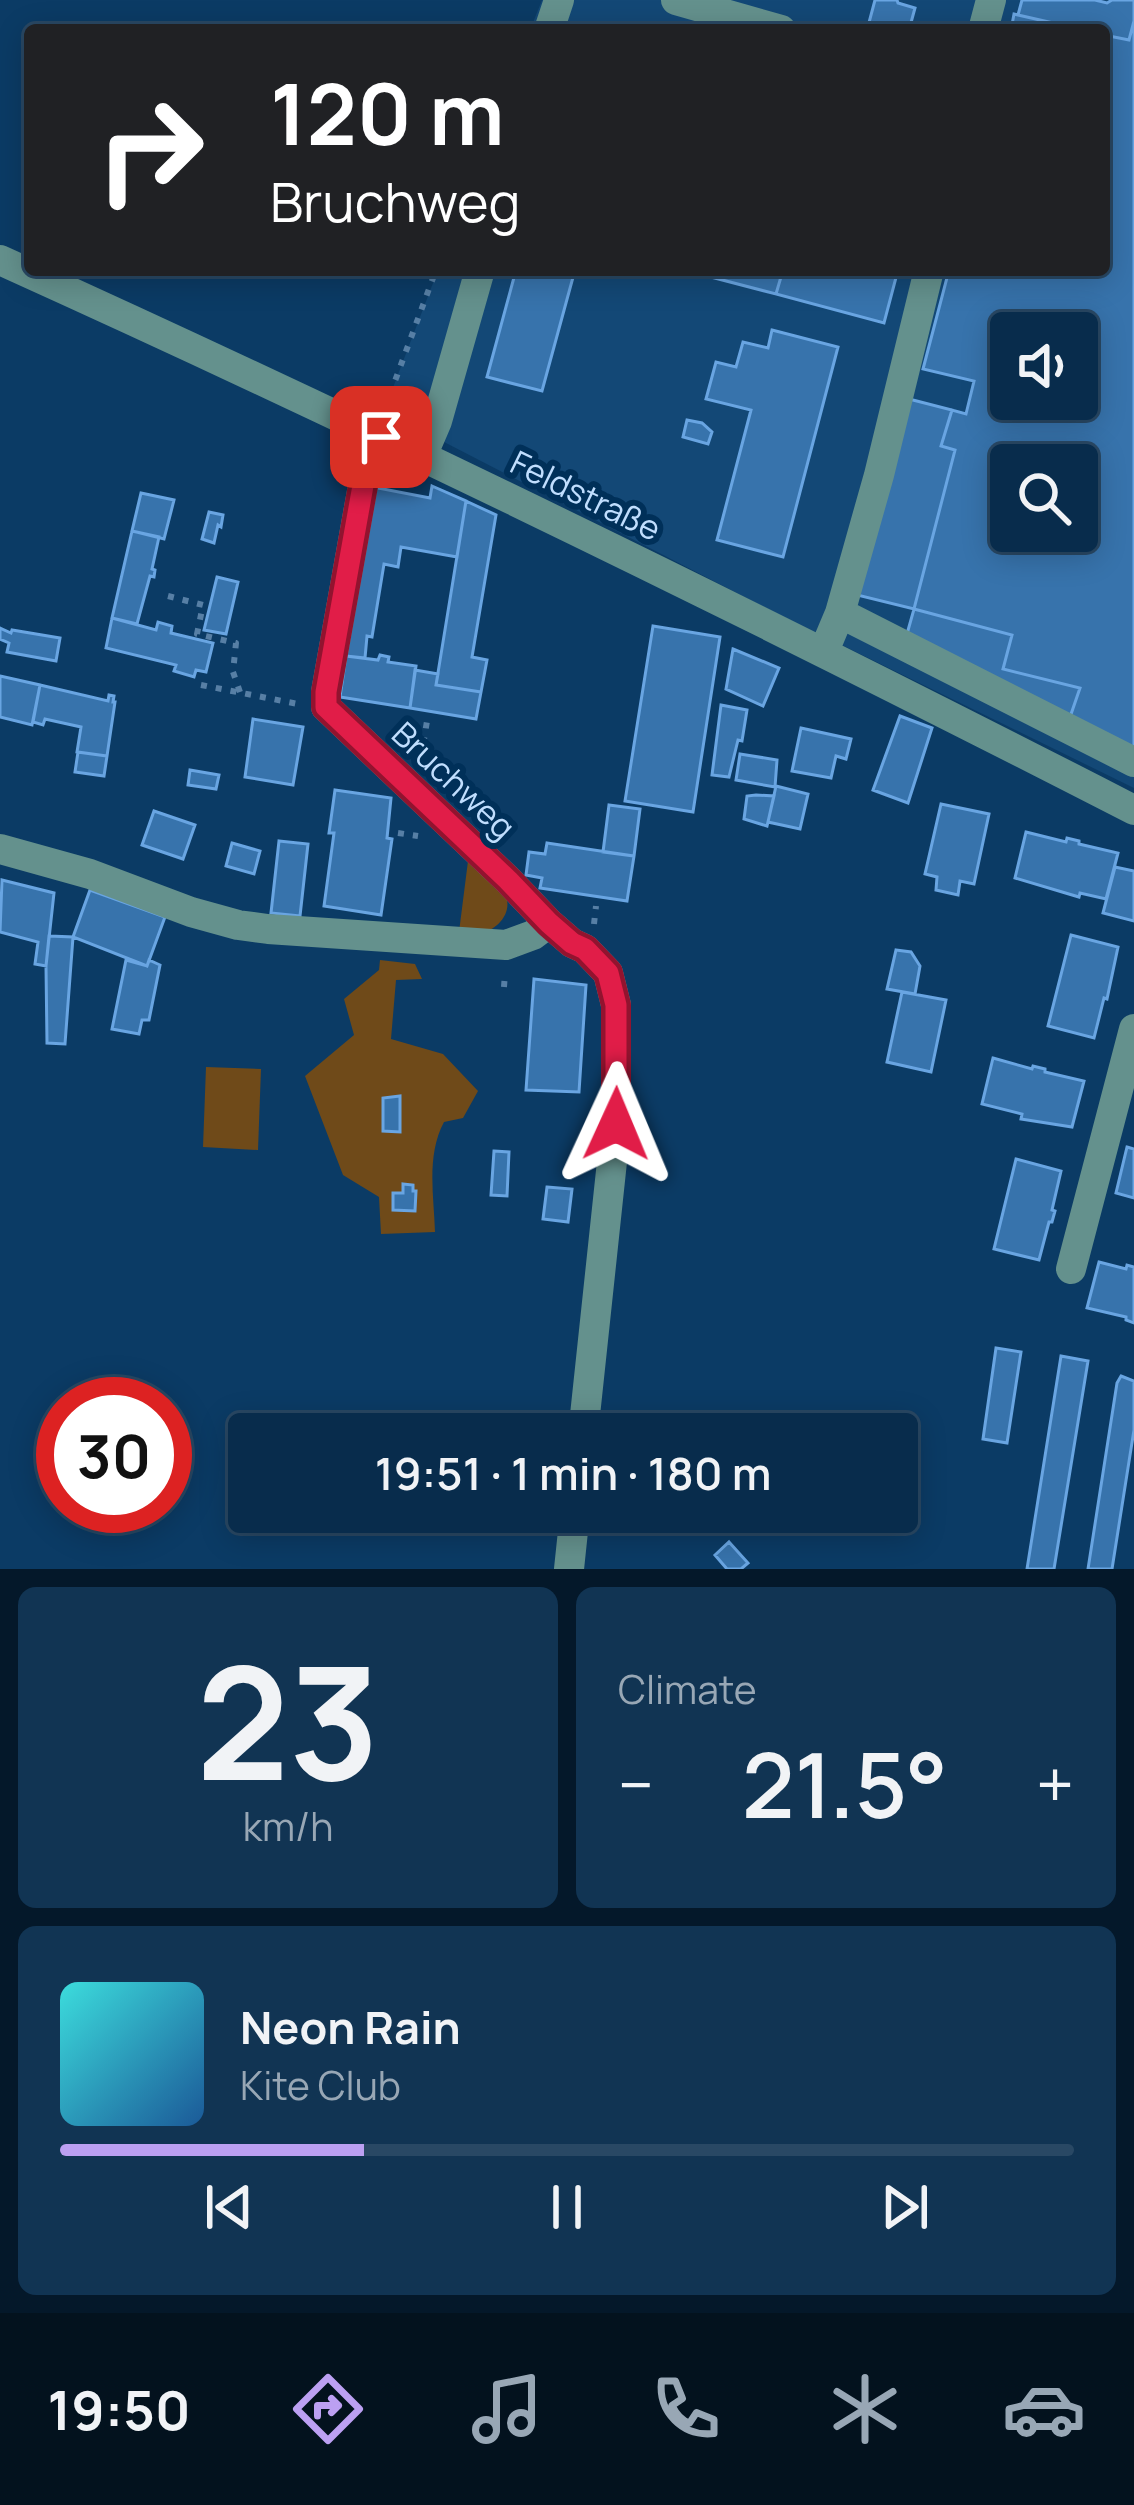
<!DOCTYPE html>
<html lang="en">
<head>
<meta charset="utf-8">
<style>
	:root { --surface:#082c4c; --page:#113453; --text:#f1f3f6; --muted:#98a7b5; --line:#294864; --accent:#bca0f2 }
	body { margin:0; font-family:Manrope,sans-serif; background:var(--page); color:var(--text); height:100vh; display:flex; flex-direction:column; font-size:45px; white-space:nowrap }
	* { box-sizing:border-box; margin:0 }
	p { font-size:39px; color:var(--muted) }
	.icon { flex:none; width:66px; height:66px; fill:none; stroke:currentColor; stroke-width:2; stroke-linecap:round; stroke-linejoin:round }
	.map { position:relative; height:1569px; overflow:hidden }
	.panel { display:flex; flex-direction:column; gap:18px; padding:18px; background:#04182a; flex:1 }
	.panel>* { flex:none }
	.hud { position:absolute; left:24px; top:24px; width:1086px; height:252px; border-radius:12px; box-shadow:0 6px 30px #0003,0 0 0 3px var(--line); background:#202124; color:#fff; overflow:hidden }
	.fabs { position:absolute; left:990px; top:312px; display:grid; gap:24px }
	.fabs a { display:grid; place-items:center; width:108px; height:108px; border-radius:12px; background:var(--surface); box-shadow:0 6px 30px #0003,0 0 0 3px var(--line); font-size:60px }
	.speed { position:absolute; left:36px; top:1377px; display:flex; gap:24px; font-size:60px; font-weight:700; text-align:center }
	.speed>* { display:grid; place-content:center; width:156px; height:156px; border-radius:50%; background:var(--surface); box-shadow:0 6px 30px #0003,0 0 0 3px var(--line); line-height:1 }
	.speed .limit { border:18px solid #d22; background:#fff; color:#111 }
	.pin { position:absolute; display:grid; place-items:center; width:102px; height:102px; color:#fff; margin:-51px; border-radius:24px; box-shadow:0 6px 18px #0006 }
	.me { position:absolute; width:132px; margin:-66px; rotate:1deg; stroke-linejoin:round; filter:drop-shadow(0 0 9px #0008) }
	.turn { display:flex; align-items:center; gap:42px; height:252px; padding:0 48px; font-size:54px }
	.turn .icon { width:156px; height:156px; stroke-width:2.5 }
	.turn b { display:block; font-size:84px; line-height:102px }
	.big { font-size:90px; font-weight:600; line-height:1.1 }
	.panel .card { flex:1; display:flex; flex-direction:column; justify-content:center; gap:18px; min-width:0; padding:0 42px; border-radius:18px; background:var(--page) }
	.panel .dial { align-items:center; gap:0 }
	.dial b { font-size:156px; line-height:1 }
	.song { display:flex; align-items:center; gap:36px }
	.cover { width:144px; height:144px; border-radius:18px; background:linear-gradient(135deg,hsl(180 70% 55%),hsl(210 70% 35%)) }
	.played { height:12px; border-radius:6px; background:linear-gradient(90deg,var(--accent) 30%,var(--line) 30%) }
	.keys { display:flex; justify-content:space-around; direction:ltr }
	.heat { display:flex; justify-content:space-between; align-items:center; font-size:66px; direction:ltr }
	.panel .tiles { flex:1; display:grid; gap:18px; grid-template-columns:1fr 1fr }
	.card:last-child { grid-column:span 2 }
	.trip { position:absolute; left:228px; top:1413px; width:690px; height:120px; border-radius:12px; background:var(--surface); box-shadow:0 6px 30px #0003,0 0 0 3px var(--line); font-weight:600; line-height:120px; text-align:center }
	.menu { display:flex; height:192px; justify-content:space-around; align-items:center; background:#03121e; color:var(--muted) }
	.menu .icon { width:84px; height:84px }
	.menu .active { color:var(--accent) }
	.menu b { font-size:54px; color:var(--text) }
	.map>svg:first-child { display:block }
	.built { fill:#134876; fill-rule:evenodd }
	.green { fill:#6f4a19 }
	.building { fill:#3773ac; stroke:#69a5e2; stroke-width:3; fill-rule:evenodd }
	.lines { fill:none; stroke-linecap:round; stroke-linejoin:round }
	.path { stroke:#577fa5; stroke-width:6; stroke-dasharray:6 9; stroke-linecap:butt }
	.minor { stroke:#64918d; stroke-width:30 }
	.route-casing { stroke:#92132f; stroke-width:30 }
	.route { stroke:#e11d48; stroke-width:21 }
	.labels { text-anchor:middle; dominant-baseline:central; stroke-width:12; stroke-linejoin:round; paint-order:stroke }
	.street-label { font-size:33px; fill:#c0defe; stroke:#003059 }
</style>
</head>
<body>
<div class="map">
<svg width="1134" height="1569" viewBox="0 0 1134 1569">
	<rect width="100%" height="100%" fill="#0b3b65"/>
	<path class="built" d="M542,0H1134V788L772,611L384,411L438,270H1104V30H530ZM1011,333H1077V399H1011ZM1011,465H1077V531H1011Z"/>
	<path class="green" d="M468,861C479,870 496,880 504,892C515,911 498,931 478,934C472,935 466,932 459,932Z
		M380,960L415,964L422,979L396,980L391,1039L443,1054L478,1091L463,1118L444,1122C426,1156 434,1196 435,1232L381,1234L379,1197L343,1175L305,1076L354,1035L344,999L379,970Z
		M206,1067L261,1069L258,1150L203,1147Z"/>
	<path class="building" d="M875,0H897L898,3L915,8L909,30H867Z
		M1022,0H1095L1107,3L1112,0H1134V21L1129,40L1104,35V30H1084L1018,15Z
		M1014,14L1018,15L1084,30H1011Z
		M1134,21V753L1069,720L1080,688L1003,669L1012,635L914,609L955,450L941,446L952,410L966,414L974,381L923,369L949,270H1104V35L1129,40ZM1011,333H1077V399H1011ZM1011,465H1077V531H1011Z
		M516,270H575L542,391L487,377Z
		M684,270H783L776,294Z
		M783,270H898L884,323L776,294Z
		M772,330L838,347L783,557L717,540L751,410L706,399L716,362L736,367L743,342L768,348Z
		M909,399L952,410L941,446L955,450L914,609L857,595Z
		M687,420L702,423L712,432L708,444L683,437Z
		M432,486L466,501L457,557L401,547L398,567L384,564L372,637L367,636L365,658L346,656L373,487L430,498Z
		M141,493L174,500L164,539L132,531Z
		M466,501L496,515L472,657L487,660L481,692L436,685Z
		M209,512L223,515L221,527L218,525L214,543L202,539Z
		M132,531L159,537L152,569L155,570L154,577L150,576L137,624L112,618Z
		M217,577L238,582L226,634L204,630Z
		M914,609L1012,635L1003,669L1080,688L1069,720L905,641Z
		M112,618L156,630L158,622L172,626L171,633L213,643L206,672L196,670L194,677L174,671L176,665L106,648Z
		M653,626L720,637L693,812L625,801Z
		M0,628L11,633L12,630L60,638L56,661L7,652L9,643L0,639Z
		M733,649L779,668L763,706L726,689Z
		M380,655L389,657L388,662L416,666L410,708L340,697L346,656L378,660Z
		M415,670L438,674L436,685L481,692L476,719L410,708Z
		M0,676L40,685L32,725L0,717Z
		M40,685L108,701L109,695L114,696L113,702H115L107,756L77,752L81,727L45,719L43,725L33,722Z
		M721,705L747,710L742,741L738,740L729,777L712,775Z
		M900,716L932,728L908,803L873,790Z
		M253,719L303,727L293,785L245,777Z
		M801,728L851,739L846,759L836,756L831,778L792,771Z
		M78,752L107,756L104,776L75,772Z
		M740,754L777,760L775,787L736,780Z
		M190,770L219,775L216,789L188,785Z
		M776,786L808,794L800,829L768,822Z
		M335,790L391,798L387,838L392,839L381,915L324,906L334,833H329Z
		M756,795L774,796L767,826L744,819L747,796Z
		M941,804L989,814L974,884L960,881L958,895L936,890L937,877L925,874Z
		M609,805L640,809L634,856L603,852Z
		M154,811L195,825L183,859L142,845Z
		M1026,832L1066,842L1067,838L1079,841V844L1118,853L1106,899L1080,893L1079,897L1015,878Z
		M279,841L308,844L300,916L271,913Z
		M232,843L260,851L254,874L226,866Z
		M547,843L634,856L627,901L540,888L542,878L526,875L529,852L545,854Z
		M1115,867L1134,871V921L1103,913Z
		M2,880L54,893L46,966L35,964L38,942L0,932Z
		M90,890L165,917L147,966L73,937Z
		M1071,935L1118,947L1107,999L1104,998L1094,1038L1048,1026Z
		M49,936L73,937L65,1044L47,1043L46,966Z
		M896,950L911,952L920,966L915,994L887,989Z
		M126,960L147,966L149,960L160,965L149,1020H142L139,1034L112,1029Z
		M534,979L586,985L579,1092L526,1090Z
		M902,992L946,1000L931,1072L887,1062Z
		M993,1058L1032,1069L1033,1066L1045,1069V1072L1084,1081L1072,1127L1021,1119L1022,1114L982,1104Z
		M400,1096V1132L383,1131V1098Z
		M1127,1147L1134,1149V1198L1116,1193Z
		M494,1151L509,1152L507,1196L491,1195Z
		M1016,1159L1061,1171L1052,1210L1055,1211L1052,1222H1049L1039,1260L994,1249Z
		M403,1184L413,1185V1191H416L415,1211L393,1210V1193H403Z
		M547,1187L572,1189L568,1222L543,1219Z
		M1099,1262L1126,1269L1127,1265L1134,1267V1323L1126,1320V1317L1087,1308Z
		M996,1348L1021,1352L1007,1443L983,1439Z
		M1061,1356L1088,1361L1054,1569H1027Z
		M1121,1376L1134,1381V1430L1112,1569H1088L1117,1383Z
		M729,1542L748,1563L741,1569H727L715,1555Z"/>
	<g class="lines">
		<path class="path" d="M385,408L436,270
			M168,596L203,605L197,634L236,643L233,672L240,692
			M201,685L298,704
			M421,758L427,721
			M398,833L418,836
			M594,924L596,906
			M504,987L505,973"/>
		<path class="minor" d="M676,0L781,30
			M549,30L559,0
			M983,30L991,0
			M0,260C383,433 760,618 1134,810
			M381,437L364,480L326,692V707L508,880L549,923L572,943L585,949L608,973L616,1005V1124L583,1434
			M422,456L437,421L480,270
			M840,613L1134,762
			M824,651L840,613L879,475L929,270
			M0,849L90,874L191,912L238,925L268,929L506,945L533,935L549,923
			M1071,1269L1134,1029
			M569,1569L575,1512"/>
	</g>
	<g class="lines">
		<g class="route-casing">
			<path id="route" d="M381,437L364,480L326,692V707L508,880L549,923L572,943L585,949L608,973L616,1005V1124"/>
		</g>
		<use href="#route" class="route"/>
	</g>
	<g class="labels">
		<g class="street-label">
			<text transform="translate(586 495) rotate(26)">Feldstraße</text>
			<text transform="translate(454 780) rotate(43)">Bruchweg</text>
		</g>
	</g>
</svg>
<div class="fabs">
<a><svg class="icon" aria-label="sound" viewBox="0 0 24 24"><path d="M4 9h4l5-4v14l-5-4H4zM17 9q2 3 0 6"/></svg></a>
<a><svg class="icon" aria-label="search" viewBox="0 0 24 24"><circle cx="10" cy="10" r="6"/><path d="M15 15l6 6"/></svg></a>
</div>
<div class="speed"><div class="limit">30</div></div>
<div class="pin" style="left:381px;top:437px;background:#d93025"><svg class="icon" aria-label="arrive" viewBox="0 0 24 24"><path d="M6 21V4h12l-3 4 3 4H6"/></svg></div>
<svg class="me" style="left:616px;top:1124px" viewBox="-20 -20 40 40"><path d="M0-17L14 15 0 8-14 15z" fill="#e11d48" stroke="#fff" stroke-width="4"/></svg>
<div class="trip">19:51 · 1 min · 180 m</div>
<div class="hud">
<div class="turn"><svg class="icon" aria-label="right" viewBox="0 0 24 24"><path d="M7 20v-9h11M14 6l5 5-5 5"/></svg><div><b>120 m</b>Bruchweg</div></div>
</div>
</div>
<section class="panel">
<div class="tiles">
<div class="card dial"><b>23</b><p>km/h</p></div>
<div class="card"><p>Climate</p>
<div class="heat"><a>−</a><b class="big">21.5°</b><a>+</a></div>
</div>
<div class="card">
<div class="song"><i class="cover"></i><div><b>Neon Rain</b><p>Kite Club</p></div></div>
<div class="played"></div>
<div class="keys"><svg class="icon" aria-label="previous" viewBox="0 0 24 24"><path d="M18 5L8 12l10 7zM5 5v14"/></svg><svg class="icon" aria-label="pause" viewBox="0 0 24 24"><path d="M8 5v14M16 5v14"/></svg><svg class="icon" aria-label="next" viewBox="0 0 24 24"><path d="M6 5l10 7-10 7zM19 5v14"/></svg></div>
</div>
</div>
</section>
<nav class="menu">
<b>19:50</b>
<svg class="icon active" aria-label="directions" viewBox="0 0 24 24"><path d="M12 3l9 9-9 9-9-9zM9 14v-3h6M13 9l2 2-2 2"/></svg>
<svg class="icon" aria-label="music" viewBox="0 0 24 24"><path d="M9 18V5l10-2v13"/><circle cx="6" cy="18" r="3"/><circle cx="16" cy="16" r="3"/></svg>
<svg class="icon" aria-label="phone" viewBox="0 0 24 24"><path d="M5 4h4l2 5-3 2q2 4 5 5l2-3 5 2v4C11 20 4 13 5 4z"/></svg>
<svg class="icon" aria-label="climate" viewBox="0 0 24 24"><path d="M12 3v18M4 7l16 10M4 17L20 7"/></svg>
<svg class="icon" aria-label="car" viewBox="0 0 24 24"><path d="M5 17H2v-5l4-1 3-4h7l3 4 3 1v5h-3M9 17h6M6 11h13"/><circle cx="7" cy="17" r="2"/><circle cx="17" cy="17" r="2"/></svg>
</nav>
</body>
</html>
